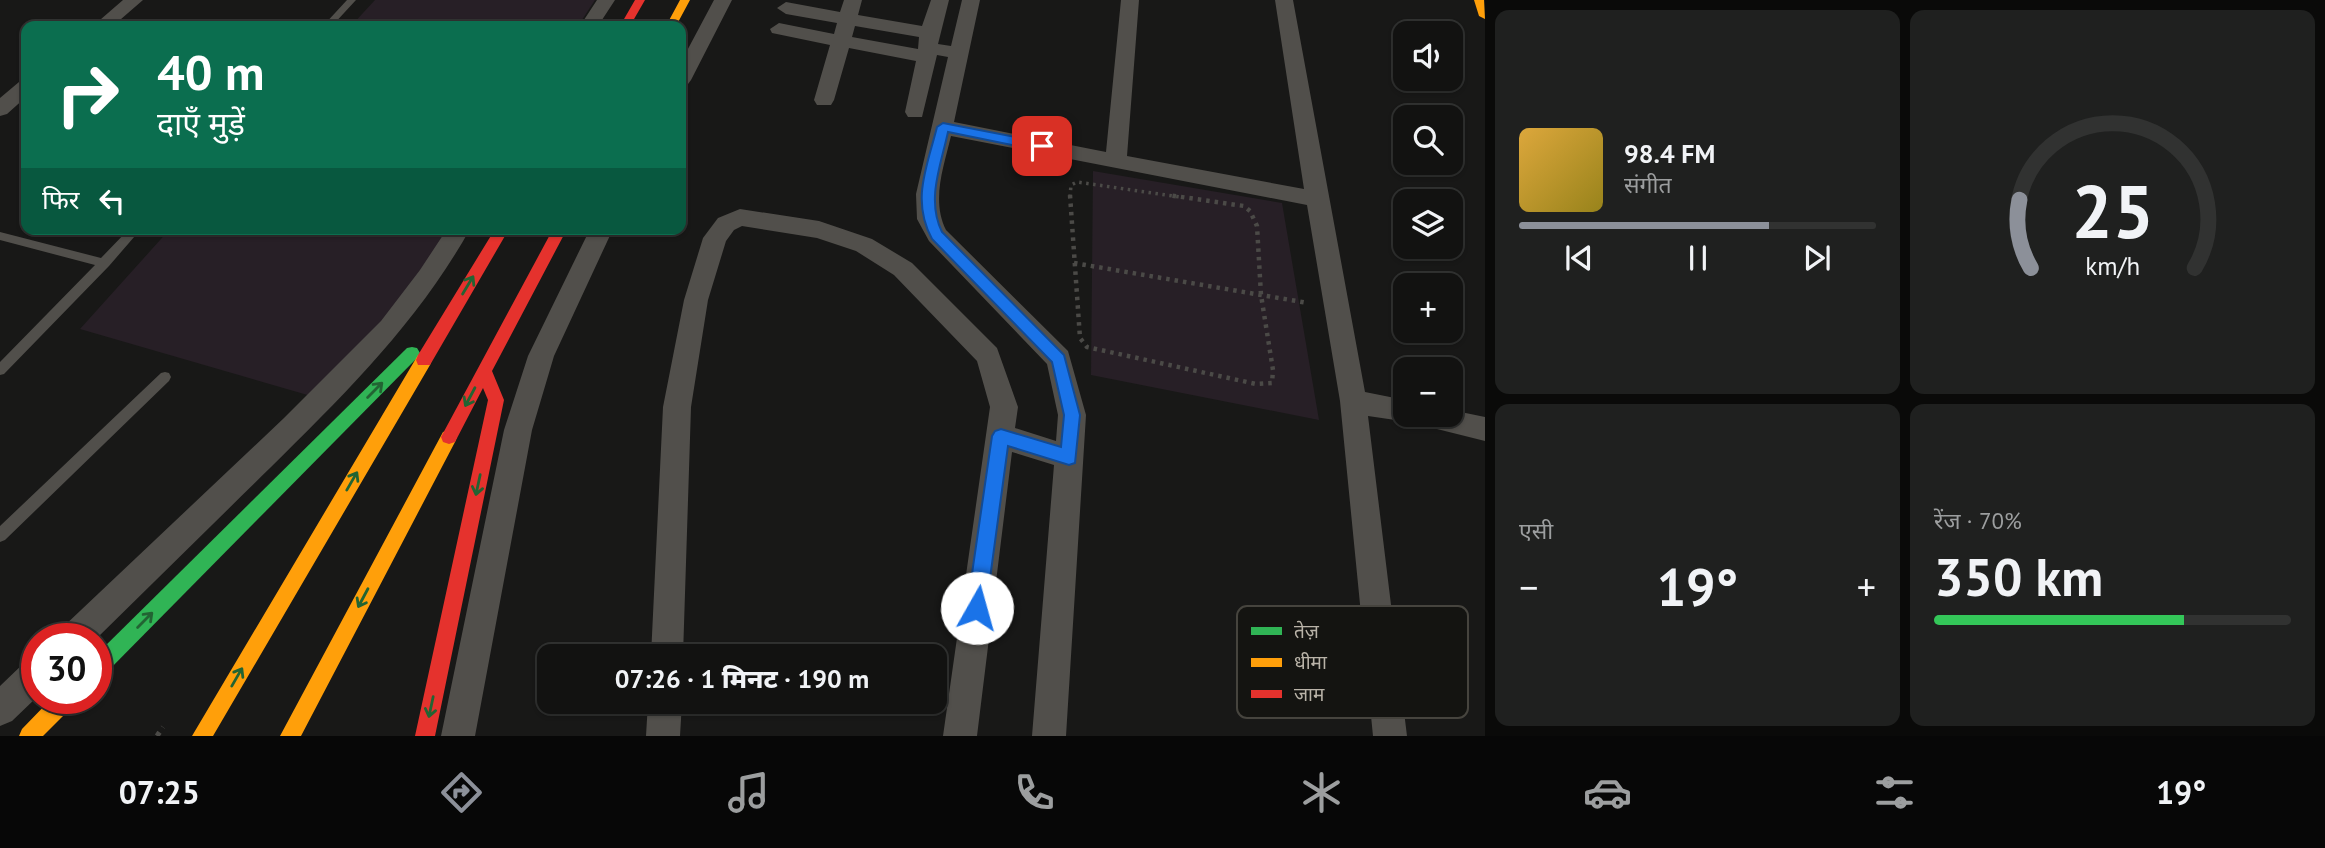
<!DOCTYPE html>
<html lang="hi">
<head>
<meta charset="utf-8">
<style>
	:root { --surface:#121211; --page:#1f201f; --text:#f1f3f6; --muted:#9c9e9f; --line:#313231; --accent:#8c9099 }
	body { margin:0; font-family:"PT Sans","Noto Sans Devanagari",sans-serif; background:var(--page); color:var(--text); height:100vh; display:flex; flex-direction:column; font-size:26px; white-space:nowrap }
	* { box-sizing:border-box; margin:0 }
	p { font-size:23px; color:var(--muted) }
	.icon { flex:none; width:38px; height:38px; fill:none; stroke:currentColor; stroke-width:2; stroke-linecap:round; stroke-linejoin:round }
	.map { position:relative; flex:1; overflow:hidden }
	.panel { display:flex; flex-direction:column; gap:10px; padding:10px; background:#0a0a09; width:840px }
	.panel>* { flex:none }
	.hud { position:absolute; left:21px; top:21px; width:665px; height:214px; border-radius:14px; box-shadow:0 2px 5px #0004,0 0 0 2px var(--line); background:#0b6e4f; color:#fff; overflow:hidden }
	.tools { position:absolute; left:1393px; top:21px; display:grid; gap:14px }
	.tools a { display:grid; place-items:center; width:70px; height:70px; border-radius:14px; background:var(--surface); box-shadow:0 2px 5px #0004,0 0 0 2px var(--line); font-size:35px }
	.speed { position:absolute; left:21px; top:623px; display:flex; gap:14px; font-size:35px; font-weight:700; text-align:center }
	.speed>* { display:grid; place-content:center; width:91px; height:91px; border-radius:50%; background:var(--surface); box-shadow:0 2px 5px #0004,0 0 0 2px var(--line); line-height:1 }
	.speed .limit { border:10px solid #d22; background:#fff; color:#111 }
	.pin { position:absolute; display:grid; place-items:center; width:60px; height:60px; color:#fff; margin:-30px; border-radius:14px; box-shadow:0 4px 10px #0006 }
	.me { position:absolute; width:77px; margin:-38px; rotate:7deg; stroke-linejoin:round; filter:drop-shadow(0 0 5px #0008) }
	.turn { display:flex; align-items:center; gap:24px; height:147px; padding:0 21px; font-size:32px }
	.turn .icon { width:91px; height:91px; stroke-width:2.5 }
	.turn b { display:block; font-size:49px; line-height:60px }
	.then { display:flex; align-items:center; height:66px; padding:0 21px; background:#0003; gap:14px; font-size:26px }
	.big { font-size:52px; font-weight:800; line-height:1.1 }
	.panel .tile { flex:1; display:flex; flex-direction:column; justify-content:center; gap:10px; min-width:0; padding:0 24px; border-radius:14px; background:var(--page) }
	.panel .dial { align-items:center; gap:0 }
	.dial svg { height:182px; overflow:visible; fill:none; stroke:var(--line); stroke-width:7; stroke-linecap:round; text-anchor:middle }
	.dial text { fill:var(--text); stroke:none }
	.song { display:flex; align-items:center; gap:21px }
	.cover { width:84px; height:84px; border-radius:10px; background:linear-gradient(135deg,hsl(40 70% 55%),hsl(50 70% 35%)) }
	.played { height:7px; border-radius:4px; background:linear-gradient(90deg,var(--accent) 70%,var(--line) 70%) }
	.keys { display:flex; justify-content:space-around; direction:ltr }
	.heat { display:flex; justify-content:space-between; align-items:center; font-size:38px; direction:ltr }
	.charge { height:10px; border-radius:5px; background:linear-gradient(90deg,#34c759 70%,var(--line) 0) }
	.panel .tiles { flex:1; display:grid; gap:10px; grid-template-columns:repeat(2,1fr) }
	.trip { position:absolute; left:537px; top:644px; width:410px; height:70px; border-radius:14px; background:var(--surface); box-shadow:0 2px 5px #0004,0 0 0 2px var(--line); font-weight:800; line-height:70px; text-align:center }
	.menu { display:flex; height:112px; justify-content:space-around; align-items:center; background:#070707; color:var(--muted) }
	.menu .icon { width:49px; height:49px }
	.menu .on { color:var(--accent) }
	.menu b { font-size:32px; color:var(--text) }
	main { display:flex; flex:1; min-height:0 }
	.map>svg:first-child { display:block }
	.green { fill:#271f26 }
	.lines { fill:none; stroke-linecap:round; stroke-linejoin:round }
	.path-far2 { stroke:#4b4a47; stroke-width:3.5; stroke-dasharray:2.5 4.5; stroke-linecap:butt }
	.path-far1 { stroke:#4b4a47; stroke-width:4.5; stroke-dasharray:3.5 5; stroke-linecap:butt }
	.path { stroke:#4b4a47; stroke-width:5; stroke-dasharray:4.5 6; stroke-linecap:butt }
	.lane { fill:#514f4b; fill-rule:evenodd }
	.street { fill:#514f4b; fill-rule:evenodd }
	.fast { fill:#30b455; fill-rule:evenodd }
	.slow { fill:#ff9f0a; fill-rule:evenodd }
	.jam { fill:#e5322d; fill-rule:evenodd }
	.oneway { stroke:#226433 }
	.route { fill:#1a73e8; stroke:#114b97; stroke-width:2 }
	.key { fill:#141411; stroke:#46443e; stroke-width:2 }
	.key-label { font-size:19px; fill:#b9b3a8 }
</style>
</head>
<body>
<main>
<div class="map">
<svg width="1485" height="736" viewBox="0 0 1485 736">
	<rect width="100%" height="100%" fill="#181817"/>
	<path class="green" d="M375,0H595L578,26H351Z
		M1093,171L1282,203L1319,420L1091,375Z
		M170,229H449L399,309L311,396L80,329Z"/>
	<g class="lines">
		<path class="path-far2" d="M1070,197L1071,185L1077,182L1180,197"/>
		<path class="path-far1" d="M1070,195L1080,338L1087,347L1256,384L1272,383L1273,370L1261,295L1257,226L1250,211L1244,206L1168,195
			M1074,263L1308,303"/>
		<path class="path" d="M157,736L163,727"/>
		<path class="lane" d="M347,0H356L332,26H323Z
			M129,229H141L109,266L4,374L0,375V362L95,265L0,240V232L101,258Z
			M165,372L169,373L171,377L169,381L5,540L0,542V526L161,373Z"/>
		<path class="street" d="M123,0H143L113,26H93Z
			M597,0H615L598,26H580Z
			M714,0H732L691,80L688,84L681,86V62Z
			M844,0H862L858,15L922,26L931,0H949L938,44L951,46L962,0H980L954,122L1106,152L1121,0H1139L1127,156L1304,189L1275,0H1293L1365,392L1405,400V415H1451V410L1485,417V441L1409,422L1368,416L1407,736H1373L1340,401L1307,205L951,136C944,166 931,200 946,230L1068,351L1086,415L1066,736H1032L1054,465L1012,452L977,736H943L990,407L977,361L894,275L856,251L817,238L742,226L734,230L726,241L708,300L691,407L683,656H651L663,407L684,300L703,238L718,218L740,209L819,221L872,239L912,263L997,348L1018,407L1015,428L1056,441L1058,415L1047,364L929,241L917,219L916,194L948,57L937,55L922,117H908L905,112L916,61L849,48L834,100L831,105H817L814,100L830,45L772,33L770,29L779,23L834,34L837,23L786,14L777,8L786,2L840,12ZM855,26L919,37L918,49L852,37Z
			M26,81V97L7,114L0,116V98L19,82Z
			M447,229H470C418,322 345,394 270,468C212,525 154,582 96,639H57L62,628L284,418L381,321L420,270Z
			M590,229H613L554,356L532,430L475,736H441L504,430L528,356Z
			M37,658V697L12,721L0,726V686L25,662Z
			M648,702H682L680,736H646Z"/>
		<path class="fast" d="M412,347L417,348L420,353L417,358L103,676L96,679V655L407,348Z"/>
		<path class="slow" d="M680,0H690L676,26H666Z
			M1474,0H1484L1485,19L1479,16Z
			M424,354L430,355L432,360L430,365L213,736H192L418,355Z
			M449,430L455,432L457,437L455,442L301,736H280L443,432Z
			M52,698H77L74,705L43,736H19L22,729Z"/>
		<path class="jam" d="M635,0H645L630,26H620Z
			M495,229H509L430,365H418L416,360L418,355Z
			M553,229H567L492,371L504,400L435,736H415L488,400L483,388L455,442L449,444L443,442L441,437Z"/>
	</g>
	<defs><path id="oneway-shaft" d="M-6 0H5M1.5-3L5.5 0L1.5 3" fill="none" stroke-width="1.6" stroke-linecap="round" stroke-linejoin="round" transform="scale(1.75)"/></defs>
	<g class="oneway">
		<use href="#oneway-shaft" transform="translate(468 285) rotate(-59)"/>
		<use href="#oneway-shaft" transform="translate(375 390) rotate(-45)"/>
		<use href="#oneway-shaft" transform="translate(470 397) rotate(118)"/>
		<use href="#oneway-shaft" transform="translate(352 481) rotate(-60)"/>
		<use href="#oneway-shaft" transform="translate(478 485) rotate(102)"/>
		<use href="#oneway-shaft" transform="translate(363 598) rotate(118)"/>
		<use href="#oneway-shaft" transform="translate(145 620) rotate(-45)"/>
		<use href="#oneway-shaft" transform="translate(237 677) rotate(-60)"/>
		<use href="#oneway-shaft" transform="translate(431 707) rotate(102)"/>
	</g>
	<path class="route" d="M943,123L1042,142L1049,146L1042,151L948,132C941,165 926,200 942,232L1064,355L1080,415L1075,463L1069,465L1008,446L986,608L984,615L977,617L970,615L967,608L992,436L995,431L1001,429L1061,447L1064,415L1052,362L932,239C911,200 927,167 937,127Z"/>
	<rect x="1237" y="606" width="231" height="112" rx="10" class="key"/>
	<rect x="1251" y="627" width="31" height="8" fill="#30b455"/>
	<rect x="1251" y="658" width="31" height="9" fill="#ff9f0a"/>
	<rect x="1251" y="690" width="31" height="8" fill="#e5322d"/>
	<g class="key-label">
		<text x="1294" y="638">तेज़</text>
		<text x="1294" y="669">धीमा</text>
		<text x="1294" y="701">जाम</text>
	</g>
</svg>
<div class="tools">
<a><svg class="icon" aria-label="sound" viewBox="0 0 24 24"><path d="M4 9h4l5-4v14l-5-4H4zM17 9q2 3 0 6"/></svg></a>
<a><svg class="icon" aria-label="search" viewBox="0 0 24 24"><circle cx="10" cy="10" r="6"/><path d="M15 15l6 6"/></svg></a>
<a><svg class="icon" aria-label="layers" viewBox="0 0 24 24"><path d="M12 4l9 5-9 5-9-5zM3 14l9 5 9-5"/></svg></a>
<a>+</a>
<a>−</a>
</div>
<div class="speed"><div class="limit">30</div></div>
<div class="pin" style="left:1042px;top:146px;background:#d93025"><svg class="icon" aria-label="arrive" viewBox="0 0 24 24"><path d="M6 21V4h12l-3 4 3 4H6"/></svg></div>
<svg class="me" style="left:977px;top:608px" viewBox="-20 -20 40 40"><circle r="19" fill="#fff"/><path d="M0-13L10 11 0 6-10 11z" fill="#1a73e8"/></svg>
<div class="trip">07:26 · 1 मिनट · 190 m</div>
<div class="hud">
<div class="turn"><svg class="icon" aria-label="right" viewBox="0 0 24 24"><path d="M7 20v-9h11M14 6l5 5-5 5"/></svg><div><b>40 m</b>दाएँ मुड़ें</div></div>
<div class="then">फिर<svg class="icon" aria-label="left" viewBox="0 0 24 24"><path d="M17 20v-9H6M10 6l-5 5 5 5"/></svg></div>
</div>
</div>
<section class="panel">
<div class="tiles">
<div class="tile">
<div class="song"><i class="cover"></i><div><b>98.4 FM</b><p>संगीत</p></div></div>
<div class="played"></div>
<div class="keys"><svg class="icon" aria-label="previous" viewBox="0 0 24 24"><path d="M18 5L8 12l10 7zM5 5v14"/></svg><svg class="icon" aria-label="pause" viewBox="0 0 24 24"><path d="M8 5v14M16 5v14"/></svg><svg class="icon" aria-label="next" viewBox="0 0 24 24"><path d="M6 5l10 7-10 7zM19 5v14"/></svg></div>
</div>
<div class="tile dial"><svg viewBox="0 0 100 80">
<path d="M14 69A42 42 0 1 1 86 69"/>
<path d="M14 69A42 42 0 0 1 9 39" stroke="#8c9099"/>
<text x="50" y="56" font-size="32" font-weight="700">25</text>
<text x="50" y="72" font-size="11">km/h</text>
</svg></div>
<div class="tile"><p>एसी</p>
<div class="heat"><a>−</a><b class="big">19°</b><a>+</a></div>
</div>
<div class="tile"><p>रेंज · 70%</p><b class="big">350 km</b><div class="charge"></div></div>
</div>
</section>
</main>
<nav class="menu">
<b>07:25</b>
<svg class="icon on" aria-label="directions" viewBox="0 0 24 24"><path d="M12 3l9 9-9 9-9-9zM9 14v-3h6M13 9l2 2-2 2"/></svg>
<svg class="icon" aria-label="music" viewBox="0 0 24 24"><path d="M9 18V5l10-2v13"/><circle cx="6" cy="18" r="3"/><circle cx="16" cy="16" r="3"/></svg>
<svg class="icon" aria-label="phone" viewBox="0 0 24 24"><path d="M5 4h4l2 5-3 2q2 4 5 5l2-3 5 2v4C11 20 4 13 5 4z"/></svg>
<svg class="icon" aria-label="climate" viewBox="0 0 24 24"><path d="M12 3v18M4 7l16 10M4 17L20 7"/></svg>
<svg class="icon" aria-label="car" viewBox="0 0 24 24"><path d="M5 17H2v-5l4-1 3-4h7l3 4 3 1v5h-3M9 17h6M6 11h13"/><circle cx="7" cy="17" r="2"/><circle cx="17" cy="17" r="2"/></svg>
<svg class="icon" aria-label="filters" viewBox="0 0 24 24"><path d="M4 7h16M4 17h16"/><circle cx="9" cy="7" r="2"/><circle cx="15" cy="17" r="2"/></svg>
<b>19°</b>
</nav>
</body>
</html>
